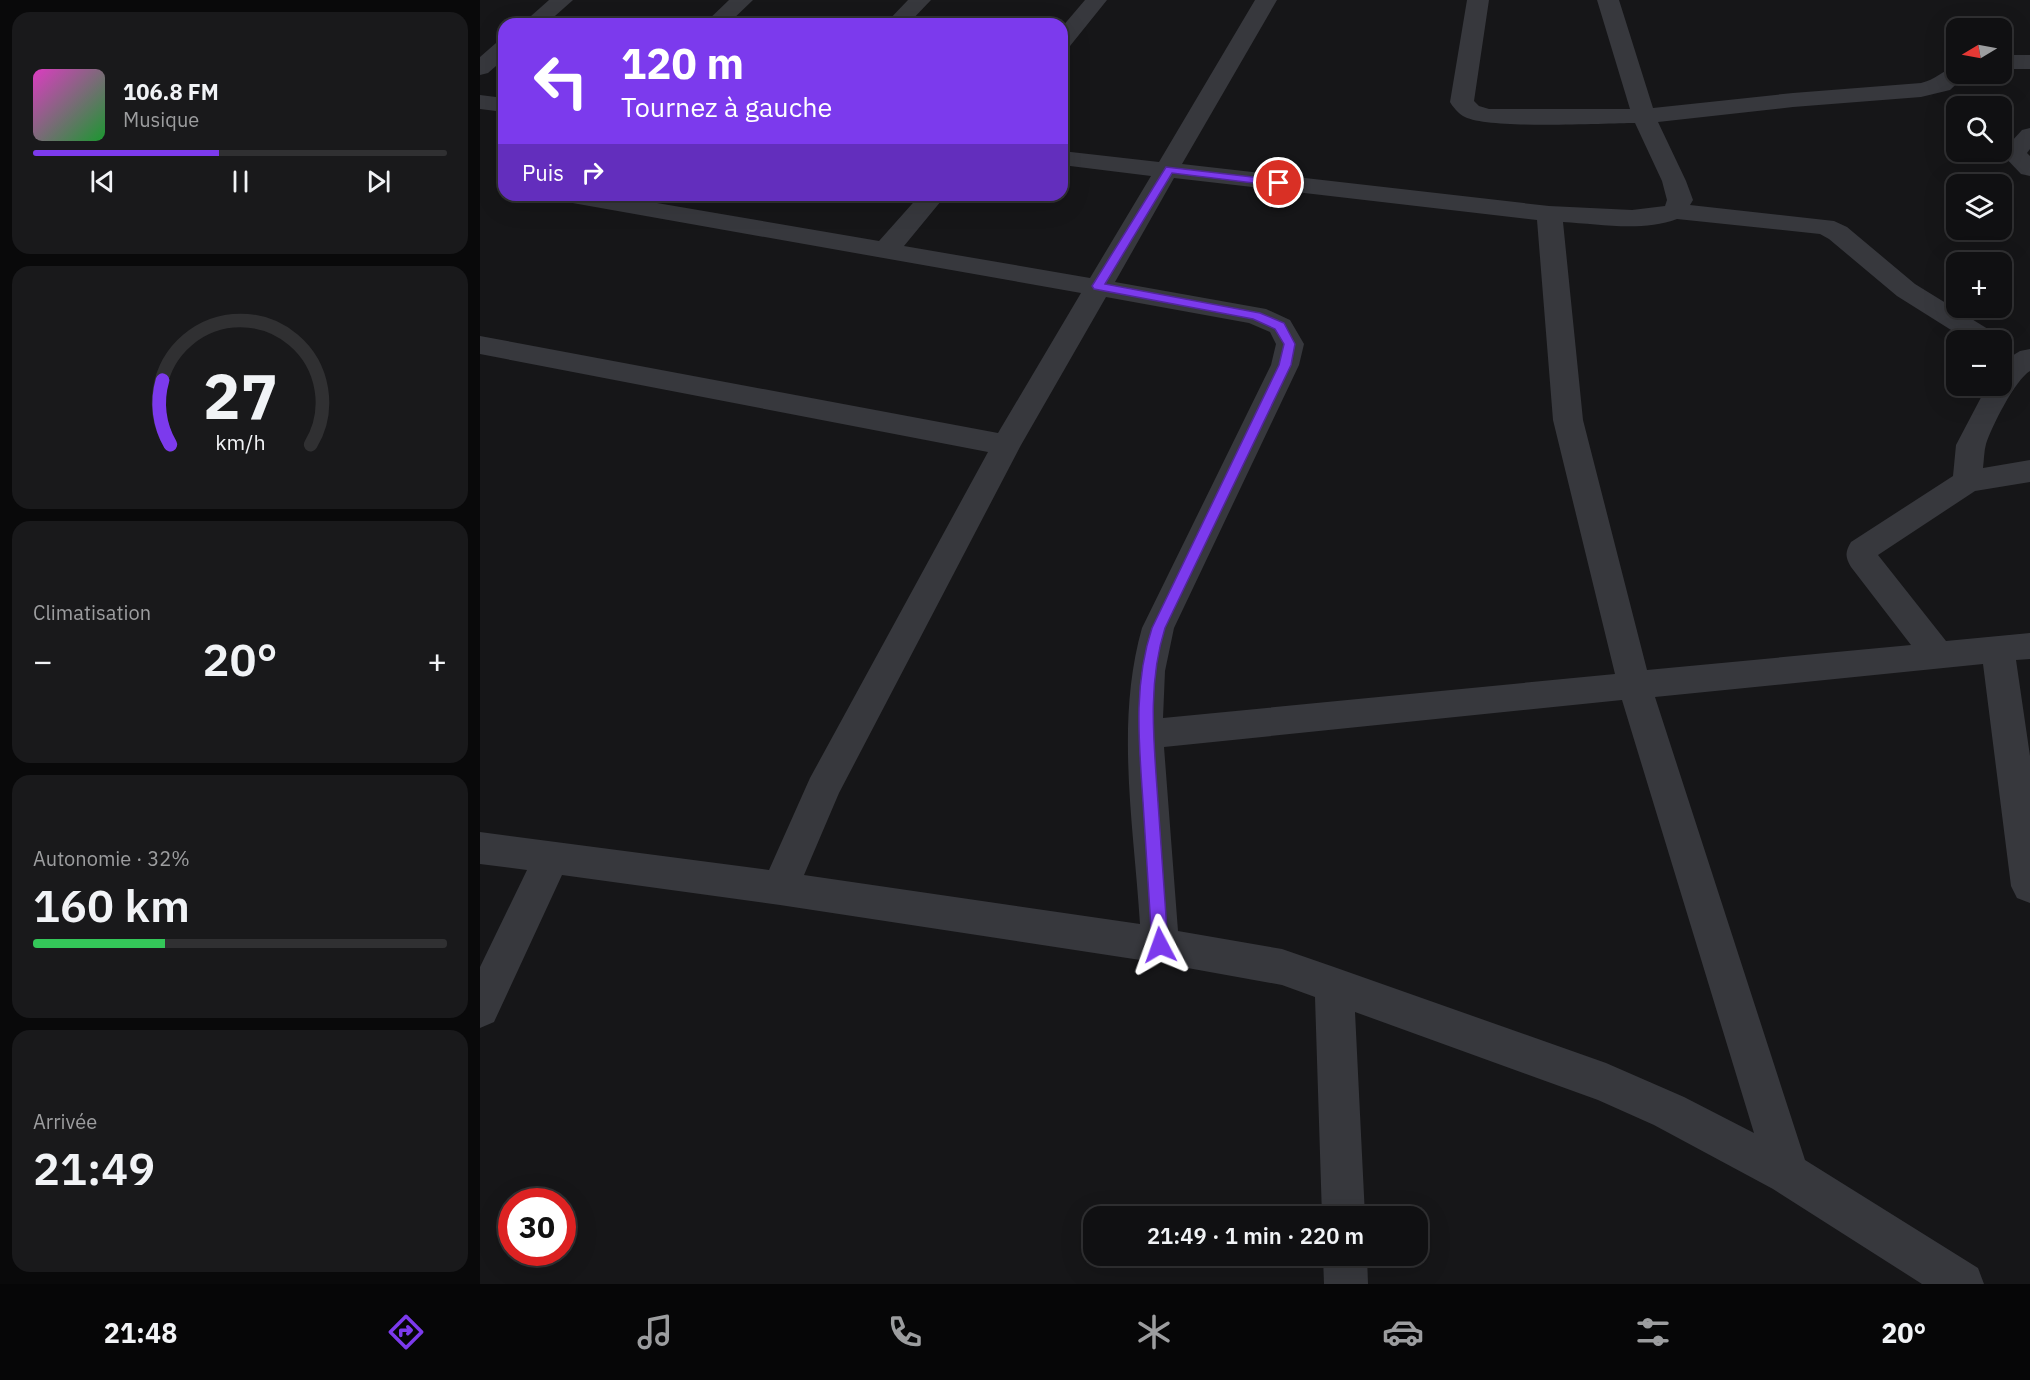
<!DOCTYPE html>
<html lang="fr">
<head>
<meta charset="utf-8">
<style>
	:root { --surface:#101012; --page:#19191b; --text:#f1f3f6; --muted:#9c9d9f; --line:#303032; --accent:#7c3aed }
	body { margin:0; font-family:"IBM Plex Sans",sans-serif; background:var(--page); color:var(--text); height:100vh; display:flex; flex-direction:column; font-size:22px; white-space:nowrap }
	* { box-sizing:border-box; margin:0 }
	p { font-size:20px; color:var(--muted) }
	.icon { flex:none; width:33px; height:33px; fill:none; stroke:currentColor; stroke-width:2; stroke-linecap:round; stroke-linejoin:round }
	.map { position:relative; flex:1; overflow:hidden }
	.side { display:flex; flex-direction:column; gap:12px; padding:12px; background:#09090a; width:480px }
	.side>* { flex:none }
	.guide { position:absolute; left:18px; top:18px; width:570px; height:183px; border-radius:18px; box-shadow:0 6px 24px #0002,0 0 0 2px var(--line); background:#7c3aed; color:#fff; overflow:hidden }
	.needle { width:39px; rotate:260deg }
	.fabs { position:absolute; left:1466px; top:18px; display:grid; gap:12px }
	.fabs a { display:grid; place-items:center; width:66px; height:66px; border-radius:12px; background:var(--surface); box-shadow:0 6px 24px #0002,0 0 0 2px var(--line); font-size:30px }
	.speed { position:absolute; left:18px; top:1188px; display:flex; gap:12px; font-size:30px; font-weight:700; text-align:center }
	.speed>* { display:grid; place-content:center; width:78px; height:78px; border-radius:50%; background:var(--surface); box-shadow:0 6px 24px #0002,0 0 0 2px var(--line); line-height:1 }
	.speed .limit { border:9px solid #d22; background:#fff; color:#111 }
	.pin { position:absolute; display:grid; place-items:center; width:51px; height:51px; color:#fff; margin:-26px; border:3px solid #fff; border-radius:50%; box-shadow:0 2px 6px #0007 }
	.me { position:absolute; width:66px; margin:-33px; rotate:356deg; stroke-linejoin:round; filter:drop-shadow(0 0 4px #0008) }
	.turn { display:flex; align-items:center; gap:21px; height:126px; padding:0 24px; font-size:27px }
	.turn .icon { width:78px; height:78px; stroke-width:2.5 }
	.turn b { display:block; font-size:42px; line-height:51px }
	.then { display:flex; align-items:center; height:57px; padding:0 24px; background:#0003; gap:12px; font-size:22px }
	.big { font-size:45px; font-weight:600; line-height:1.1 }
	.side .card { flex:1; display:flex; flex-direction:column; justify-content:center; gap:9px; min-width:0; padding:0 21px; border-radius:18px; background:var(--page) }
	.side .dial { align-items:center; gap:0 }
	.dial svg { height:156px; overflow:visible; fill:none; stroke:var(--line); stroke-width:7; stroke-linecap:round; text-anchor:middle }
	.dial text { fill:var(--text); stroke:none }
	.song { display:flex; align-items:center; gap:18px }
	.cover { width:72px; height:72px; border-radius:9px; background:linear-gradient(135deg,hsl(310 70% 55%),hsl(130 70% 35%)) }
	.played { height:6px; border-radius:3px; background:linear-gradient(90deg,var(--accent) 45%,var(--line) 45%) }
	.keys { display:flex; justify-content:space-around; direction:ltr }
	.heat { display:flex; justify-content:space-between; align-items:center; font-size:33px; direction:ltr }
	.charge { height:9px; border-radius:4px; background:linear-gradient(90deg,#34c759 32%,var(--line) 0) }
	.trip { position:absolute; left:603px; top:1206px; width:345px; height:60px; border-radius:18px; background:var(--surface); box-shadow:0 6px 24px #0002,0 0 0 2px var(--line); font-weight:600; line-height:60px; text-align:center }
	.menu { display:flex; height:96px; justify-content:space-around; align-items:center; background:#060607; color:var(--muted) }
	.menu .icon { width:42px; height:42px }
	.menu .current { color:var(--accent) }
	.menu b { font-size:27px; color:var(--text) }
	main { display:flex; flex:1; min-height:0 }
	.map>svg:first-child { display:block }
	.lines { fill:none; stroke-linecap:round; stroke-linejoin:round }
	.minor { fill:#37383d; fill-rule:evenodd }
	.route { fill:#7c3aed; stroke:#51269a; stroke-width:1.5 }
</style>
</head>
<body>
<main>
<section class="side">
<div class="card">
<div class="song"><i class="cover"></i><div><b>106.8 FM</b><p>Musique</p></div></div>
<div class="played"></div>
<div class="keys"><svg class="icon" aria-label="previous" viewBox="0 0 24 24"><path d="M18 5L8 12l10 7zM5 5v14"/></svg><svg class="icon" aria-label="pause" viewBox="0 0 24 24"><path d="M8 5v14M16 5v14"/></svg><svg class="icon" aria-label="next" viewBox="0 0 24 24"><path d="M6 5l10 7-10 7zM19 5v14"/></svg></div>
</div>
<div class="card dial"><svg viewBox="0 0 100 80">
<path d="M14 69A42 42 0 1 1 86 69"/>
<path d="M14 69A42 42 0 0 1 10 36" stroke="#7c3aed"/>
<text x="50" y="56" font-size="32" font-weight="700">27</text>
<text x="50" y="72" font-size="11">km/h</text>
</svg></div>
<div class="card"><p>Climatisation</p>
<div class="heat"><a>−</a><b class="big">20°</b><a>+</a></div>
</div>
<div class="card"><p>Autonomie · 32%</p><b class="big">160 km</b><div class="charge"></div></div>
<div class="card"><p>Arrivée</p><b class="big">21:49</b></div>
</section>
<div class="map">
<svg width="1550" height="1284" viewBox="0 0 1550 1284">
	<rect width="100%" height="100%" fill="#161618"/>
	<g class="lines">
		<path class="minor" d="M69,0H93L66,24H42Z
			M249,0H273L248,24H224Z
			M428,0H451L428,24H405Z
			M605,0H627L590,46L582,48V27Z
			M775,0H797L702,164L1069,206L1152,210L1185,206L1187,200L1182,181L1155,123C1123,123 1005,130 983,116C978,113 973,107 970,102L987,0H1009L994,101L999,106L1009,109H1150L1117,0H1139L1173,108L1313,93L1441,83C1455,80 1463,70 1476,67V74H1487L1470,90L1441,97L1313,107L1178,122L1206,181L1213,200L1210,205L1354,221L1367,227L1435,284L1516,334L1519,340H1487L1417,296L1349,239L1340,234L1197,219C1162,232 1119,224 1083,222L1103,420L1167,670L1431,645L1371,567C1365,557 1365,552 1371,542L1473,476L1476,445L1507,386H1521L1522,362L1540,351L1550,349V371C1535,380 1512,426 1506,444C1504,451 1504,460 1503,468L1550,460V482L1495,491L1398,555L1466,641L1550,633V659L1536,660L1550,756V903L1537,898L1531,886L1503,664L1175,697L1325,1160L1498,1268L1504,1284H1442L1293,1189L1174,1125L1118,1100L875,1012L885,1216H842L835,997L802,985L680,963L300,905L82,875L14,1022L0,1028V967L47,870L0,864V832L289,870L330,778L508,452L0,354V336L518,433L601,293L87,202L78,200L75,195H130L399,241L440,195H466L424,246L610,278L671,176L582,165V151L679,162ZM694,178L1057,220L1073,420L1135,674L683,718L685,671L694,628L819,365L824,344L810,320L786,309L635,282ZM626,297L769,323L790,332L796,344L791,365L662,628C635,723 654,827 660,924L324,875L359,793L541,445ZM1142,700L1274,1133L1204,1097L1126,1063L854,967L802,949L698,931L684,747Z
			M24,41V59L8,73L0,75V57L16,43Z
			M1521,55H1550V69H1521Z
			M0,95L24,98V112L0,109Z
			M1550,128V149L1547,153L1550,156V176L1541,174L1521,153L1542,130Z
			M843,1256H887L888,1284H844Z"/>
	</g>
	<path class="route" d="M686,167L799,180L804,183L799,186L692,173L625,284L780,313L804,323L815,344L811,365L685,628C667,685 674,743 678,802C681,850 685,897 688,945L686,950L680,952L675,950L672,945C669,897 666,850 663,802C659,743 653,685 672,628L799,365L804,344L795,329L773,319L614,289L612,286Z"/>
</svg>
<div class="fabs">
<a><svg class="needle" viewBox="-14 -14 28 28"><path d="M0-13l5 13h-10z" fill="#e53935"/><path d="M0 13l5-13h-10z" fill="#9c9d9f"/></svg></a>
<a><svg class="icon" aria-label="search" viewBox="0 0 24 24"><circle cx="10" cy="10" r="6"/><path d="M15 15l6 6"/></svg></a>
<a><svg class="icon" aria-label="layers" viewBox="0 0 24 24"><path d="M12 4l9 5-9 5-9-5zM3 14l9 5 9-5"/></svg></a>
<a>+</a>
<a>−</a>
</div>
<div class="speed"><div class="limit">30</div></div>
<div class="pin" style="left:799px;top:183px;background:#d93025"><svg class="icon" aria-label="arrive" viewBox="0 0 24 24"><path d="M6 21V4h12l-3 4 3 4H6"/></svg></div>
<svg class="me" style="left:680px;top:945px" viewBox="-20 -20 40 40"><path d="M0-17L14 15 0 8-14 15z" fill="#7c3aed" stroke="#fff" stroke-width="4"/></svg>
<div class="trip">21:49 · 1 min · 220 m</div>
<div class="guide">
<div class="turn"><svg class="icon" aria-label="left" viewBox="0 0 24 24"><path d="M17 20v-9H6M10 6l-5 5 5 5"/></svg><div><b>120 m</b>Tournez à gauche</div></div>
<div class="then">Puis<svg class="icon" aria-label="right" viewBox="0 0 24 24"><path d="M7 20v-9h11M14 6l5 5-5 5"/></svg></div>
</div>
</div>
</main>
<nav class="menu">
<b>21:48</b>
<svg class="icon current" aria-label="directions" viewBox="0 0 24 24"><path d="M12 3l9 9-9 9-9-9zM9 14v-3h6M13 9l2 2-2 2"/></svg>
<svg class="icon" aria-label="music" viewBox="0 0 24 24"><path d="M9 18V5l10-2v13"/><circle cx="6" cy="18" r="3"/><circle cx="16" cy="16" r="3"/></svg>
<svg class="icon" aria-label="phone" viewBox="0 0 24 24"><path d="M5 4h4l2 5-3 2q2 4 5 5l2-3 5 2v4C11 20 4 13 5 4z"/></svg>
<svg class="icon" aria-label="climate" viewBox="0 0 24 24"><path d="M12 3v18M4 7l16 10M4 17L20 7"/></svg>
<svg class="icon" aria-label="car" viewBox="0 0 24 24"><path d="M5 17H2v-5l4-1 3-4h7l3 4 3 1v5h-3M9 17h6M6 11h13"/><circle cx="7" cy="17" r="2"/><circle cx="17" cy="17" r="2"/></svg>
<svg class="icon" aria-label="filters" viewBox="0 0 24 24"><path d="M4 7h16M4 17h16"/><circle cx="9" cy="7" r="2"/><circle cx="15" cy="17" r="2"/></svg>
<b>20°</b>
</nav>
</body>
</html>
